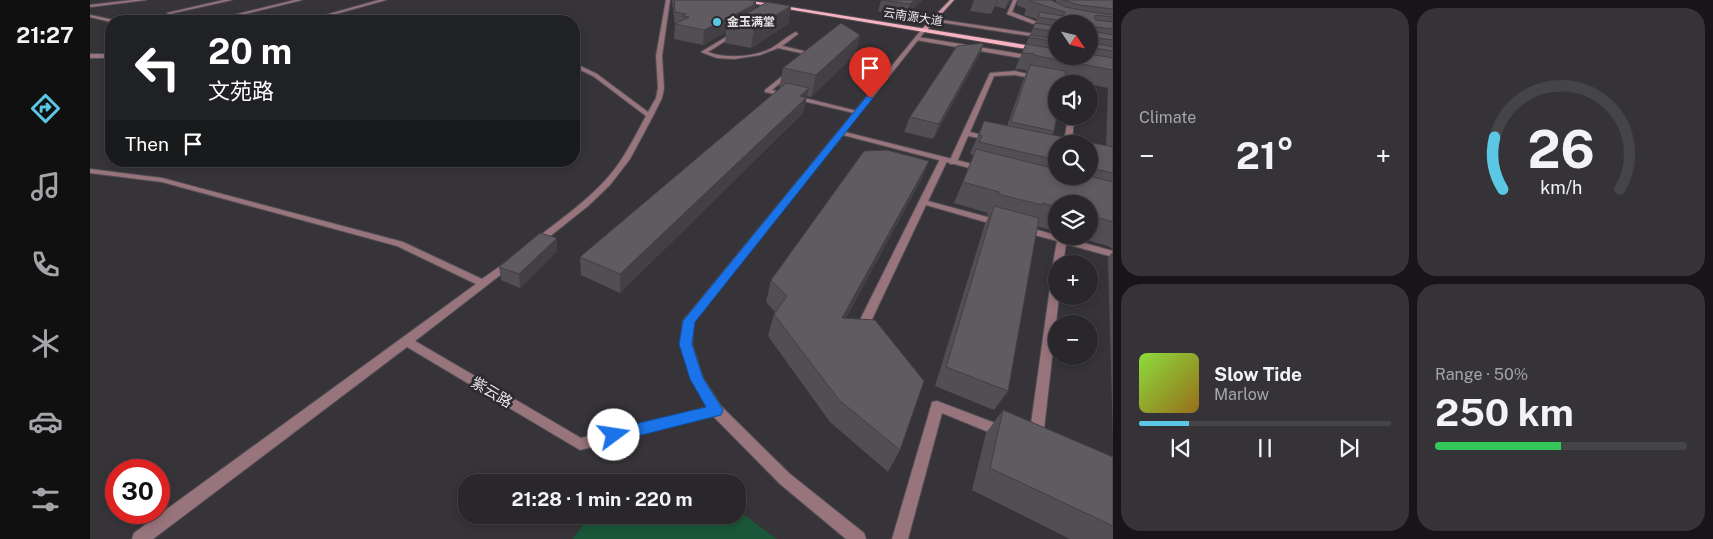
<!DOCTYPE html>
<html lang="en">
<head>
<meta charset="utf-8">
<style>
	:root { --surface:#29272b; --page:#353337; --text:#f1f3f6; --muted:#a5a5a9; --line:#454447; --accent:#5ac8e5 }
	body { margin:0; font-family:"Public Sans","Noto Sans SC",sans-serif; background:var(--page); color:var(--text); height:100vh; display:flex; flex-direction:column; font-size:19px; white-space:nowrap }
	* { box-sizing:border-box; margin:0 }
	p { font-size:16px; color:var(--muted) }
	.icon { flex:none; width:28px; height:28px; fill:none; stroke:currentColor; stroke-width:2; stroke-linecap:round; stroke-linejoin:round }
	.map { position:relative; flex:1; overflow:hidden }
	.details { display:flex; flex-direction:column; gap:8px; padding:8px; background:#171518; width:600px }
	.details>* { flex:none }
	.top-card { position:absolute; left:15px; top:15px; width:475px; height:152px; border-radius:20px; box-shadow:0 2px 8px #0003,0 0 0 1px var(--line); background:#202124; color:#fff; overflow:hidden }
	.needle { width:32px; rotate:125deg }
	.fabs { position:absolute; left:958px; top:15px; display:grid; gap:10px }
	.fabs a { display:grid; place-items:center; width:50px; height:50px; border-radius:50%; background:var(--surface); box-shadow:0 2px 8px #0003,0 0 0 1px var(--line); font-size:25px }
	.speed { position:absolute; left:15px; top:459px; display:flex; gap:10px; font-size:25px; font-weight:700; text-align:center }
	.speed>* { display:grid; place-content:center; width:65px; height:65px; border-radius:50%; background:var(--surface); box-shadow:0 2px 8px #0003,0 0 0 1px var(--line); line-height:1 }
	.speed .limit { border:8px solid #d22; background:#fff; color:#111 }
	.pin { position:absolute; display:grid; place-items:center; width:42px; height:42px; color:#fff; margin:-51px -21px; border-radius:50% 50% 50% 0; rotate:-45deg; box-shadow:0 0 5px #0007 }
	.pin .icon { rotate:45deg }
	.me { position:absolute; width:55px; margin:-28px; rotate:76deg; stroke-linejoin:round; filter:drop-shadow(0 0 4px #0008) }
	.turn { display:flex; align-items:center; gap:18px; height:105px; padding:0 20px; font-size:22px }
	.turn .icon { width:65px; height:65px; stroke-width:2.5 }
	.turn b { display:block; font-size:35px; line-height:42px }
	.then { display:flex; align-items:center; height:48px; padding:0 20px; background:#0003; gap:10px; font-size:19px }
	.big { font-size:38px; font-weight:700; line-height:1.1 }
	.details .card { flex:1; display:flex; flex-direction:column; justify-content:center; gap:8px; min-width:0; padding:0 18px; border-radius:20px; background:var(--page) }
	.details .dial { align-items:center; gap:0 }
	.dial svg { height:130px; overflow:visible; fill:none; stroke:var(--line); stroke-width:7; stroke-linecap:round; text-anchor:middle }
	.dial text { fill:var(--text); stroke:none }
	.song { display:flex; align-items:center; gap:15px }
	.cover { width:60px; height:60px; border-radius:8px; background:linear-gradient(135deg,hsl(90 70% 55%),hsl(40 70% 35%)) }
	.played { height:5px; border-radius:2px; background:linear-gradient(90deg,var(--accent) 20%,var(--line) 20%) }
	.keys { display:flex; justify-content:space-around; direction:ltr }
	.heat { display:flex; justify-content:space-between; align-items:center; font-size:28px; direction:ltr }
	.charge { height:8px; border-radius:4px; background:linear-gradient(90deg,#34c759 50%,var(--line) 0) }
	.details .tiles { flex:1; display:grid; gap:8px; grid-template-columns:repeat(2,1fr) }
	.trip { position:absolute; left:368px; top:474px; width:288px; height:50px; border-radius:20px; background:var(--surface); box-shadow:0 2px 8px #0003,0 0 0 1px var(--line); font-weight:700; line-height:50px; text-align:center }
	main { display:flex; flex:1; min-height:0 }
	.menu { display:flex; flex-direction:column; width:90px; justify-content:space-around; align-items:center; background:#101011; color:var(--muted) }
	.menu .icon { width:35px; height:35px }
	.menu .current { color:var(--accent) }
	.menu b { font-size:22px; color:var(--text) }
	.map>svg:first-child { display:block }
	.green { fill:#1a5638 }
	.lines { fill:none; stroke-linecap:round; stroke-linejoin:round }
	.service-casing { stroke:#535055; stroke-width:2 }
	.minor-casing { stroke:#535055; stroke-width:2 }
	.tertiary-casing { stroke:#535055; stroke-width:2 }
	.secondary-casing { stroke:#535055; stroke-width:2 }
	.primary-casing { stroke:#535055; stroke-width:2 }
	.service { fill:#98747c; fill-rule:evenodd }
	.minor { fill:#98747c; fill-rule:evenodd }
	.tertiary { fill:#98747c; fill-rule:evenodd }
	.secondary { fill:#cf97a3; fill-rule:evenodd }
	.primary { fill:#f9b2c2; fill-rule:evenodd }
	.wall { fill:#524e53; fill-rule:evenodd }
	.shaded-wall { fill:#424044 }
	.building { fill:#5f5b61; stroke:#424044 }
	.route { fill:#1a73e8; stroke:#114b97 }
	.poi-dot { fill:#5ac8e5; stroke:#2d2a2f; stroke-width:2 }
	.labels { text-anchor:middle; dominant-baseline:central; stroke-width:5; stroke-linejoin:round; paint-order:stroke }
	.far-street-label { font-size:12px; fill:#e5e3e6; stroke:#2d2a2f }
	.far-poi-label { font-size:12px; font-weight:bold; fill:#e5e3e6; stroke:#2d2a2f; text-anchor:start }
	.street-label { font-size:15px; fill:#e5e3e6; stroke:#2d2a2f }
</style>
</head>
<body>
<main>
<nav class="menu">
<b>21:27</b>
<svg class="icon current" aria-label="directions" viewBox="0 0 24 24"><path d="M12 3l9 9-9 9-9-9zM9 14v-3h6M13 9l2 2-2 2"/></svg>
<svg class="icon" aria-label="music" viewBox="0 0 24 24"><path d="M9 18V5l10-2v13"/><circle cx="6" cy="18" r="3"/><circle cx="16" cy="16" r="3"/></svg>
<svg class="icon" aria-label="phone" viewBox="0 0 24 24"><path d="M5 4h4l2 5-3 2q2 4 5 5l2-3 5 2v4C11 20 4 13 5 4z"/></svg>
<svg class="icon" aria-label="climate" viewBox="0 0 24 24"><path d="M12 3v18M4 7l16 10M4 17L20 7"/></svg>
<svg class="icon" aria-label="car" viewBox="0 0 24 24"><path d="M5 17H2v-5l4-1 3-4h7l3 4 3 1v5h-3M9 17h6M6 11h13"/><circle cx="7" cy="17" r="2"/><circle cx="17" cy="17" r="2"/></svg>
<svg class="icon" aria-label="filters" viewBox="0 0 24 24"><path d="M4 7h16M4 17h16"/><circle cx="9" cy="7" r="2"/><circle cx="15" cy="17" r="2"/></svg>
</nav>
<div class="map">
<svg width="1023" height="539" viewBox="0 0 1023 539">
	<rect width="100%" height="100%" fill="#373439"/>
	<path class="green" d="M646,509L687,539H483L500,515H646Z"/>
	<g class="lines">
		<g class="service-casing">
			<path id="service" d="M43,0H56L0,7V5Z
				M134,0H142L79,14L77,13Z
				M205,0H212L126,21H119Z
				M0,15L24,20L26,21L21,22L0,17Z
				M845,19L966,37V40L843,21Z
				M646,31L648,33L618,52C635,59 663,57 680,49C689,44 697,36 706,32L708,34L692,46L727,54L722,58L719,56L720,55L688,48L670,55L644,59L627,58L611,52Z
				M828,37L943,56L946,58L943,60L826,40Z
				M700,70L703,72L702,73L682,90L771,112L768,114L675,92V90Z
				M925,71L950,77L947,79L925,75L904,76L880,132L904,138L900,140L878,136L867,162L866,164H860L859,162L900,73Z
				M961,77L985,82L988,84H975L959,80V78Z
				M978,116H984L982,144H974Z
				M851,157H854L858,159L838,201L912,221L913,223L909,226L836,205L776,332L774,335H766L764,332Z
				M933,226L1023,251V257L976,244L973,264H966V267L963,264L967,241L930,231L928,229L930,227Z
				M966,278V296H969L953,438L951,442L946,444L941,442L939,438L961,281Z
				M847,401L918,428L920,432L918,436L913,438L852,413L818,539H802L841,406L842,402Z"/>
		</g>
		<g class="minor-casing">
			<path id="minor" d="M289,0H296L220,21H214Z
				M576,0H580L572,56L574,88L572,98L563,116L540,159L520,185L498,206L449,245H443L441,243L443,241C471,219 502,198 524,170C537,153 546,134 556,116L503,76L484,67V63L507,74L558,112L566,98L568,88L566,56Z
				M923,0H927L922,12L952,24L966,26V28L949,26L917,14Z
				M0,54H21V58H0Z
				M751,131L894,167L895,169L891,171L749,134V132Z
				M0,169L72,178L313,242L392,279L416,262H422L424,264L422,266L325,341L491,438L626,405L631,406L633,410L631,414L626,415L490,450L317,347L63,539H42L44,533L386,284L307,246L72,182L0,173Z"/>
		</g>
		<g class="tertiary-casing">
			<path id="tertiary" d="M832,29L836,30L604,322L602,344L613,378L631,406L700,474L774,533L776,539H756L690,484L621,414L601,379L590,344L593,321Z"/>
		</g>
		<g class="secondary-casing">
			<path id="secondary" d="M860,0H864L836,31H832V29Z"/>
		</g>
		<g class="primary-casing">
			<path id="primary" d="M643,0H656L966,50V54Z"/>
		</g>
		<use href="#service" class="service"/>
		<use href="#minor" class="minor"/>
		<use href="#tertiary" class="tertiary"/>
		<use href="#secondary" class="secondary"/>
		<use href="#primary" class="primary"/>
	</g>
	<path class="wall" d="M582,0H659L666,1L665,8L701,6L698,24L661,48L635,43L636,32L613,45L584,39L585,26Z
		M791,0H832L816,16L788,11Z
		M884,0H921L915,9L905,6L901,14L880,11Z
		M928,0H961L966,3V0H1023V249L1018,246L983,236H999V204H966V232L947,226L918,391L904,410L845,386L895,224L899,216L897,215L898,213L864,203L881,162L883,155L880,154L894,121L917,126L934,78L937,72L936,71V70L925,69L947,19L934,15L936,9L927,5ZM966,24H999V56H966ZM974,79L1018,88L1016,146L962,135L964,131ZM966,144H999V176H966Z
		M770,35L765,55L721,97L717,96L713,113L530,293L491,275L490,257L689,89L693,68Z
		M894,43L889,56L843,139L814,132L820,117Z
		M839,161L831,180L756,318L810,450L798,472L740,422L678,336L684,314L685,312L676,302L681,280Z
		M467,251L430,288L411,280L409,267Z
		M1023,251V441L1018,258Z
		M913,410L1023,457V539H980L882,490L896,433Z"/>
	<path class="shaded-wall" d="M824,0H832L816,16L820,4Z
		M907,0H908L901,14Z
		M919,0H921L915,9Z
		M666,1L664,18L638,24L636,32L613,45L614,30Z
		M701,6L698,24L661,48L664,28Z
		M770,35L765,55L721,97L726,75Z
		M1007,38L1002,47H999V39Z
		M894,43L889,56L843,139L849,124Z
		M719,88L713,113L530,293V274Z
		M839,161L831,180L744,339L752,318Z
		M467,238V251L430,288L429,274Z"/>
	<path class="building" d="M584,0H659L666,1L663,3L666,4L614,30L585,24L599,17L592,16L596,14L585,12Z
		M791,0H824L820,4Z
		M940,0H961L975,7L995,11L1023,15V17L1006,15L1004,17L1006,20L1023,22V29L1005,27L1006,32L1023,35V40L1007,38L999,39V24H974L973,21L948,17L950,12L973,16L975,12L940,1Z
		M973,0H1023V9L989,5Z
		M677,2L701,6L664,28L638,24Z
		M751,23L770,35L726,75L693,68Z
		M945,23L966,26V32L943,28Z
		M940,35L966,39V42L939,37Z
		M999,42L1023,47V51L999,47Z
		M894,43L849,124L820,117L867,46Z
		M936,44L966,49V56H999V54L1023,58V70L943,55L944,54L932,53Z
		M940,65L976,71L973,84H966L967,116L964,131L921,122Z
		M696,83L719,88L710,96L716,98L530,274L490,257Z
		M894,121L1023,147V173L999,168V144H966V160L889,142L892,136L889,135Z
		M886,149L966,169V176H999L1023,182V222L999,215V204H966V207L952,203V205L908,194L909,192L873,182Z
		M797,150L839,161L752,318L785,320L834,381L810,450L749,400L684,314L697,296L681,280L774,151Z
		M904,206L949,218L918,391L856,367Z
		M450,233L467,238L429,274L409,267Z
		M913,410L1023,457V526L900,468Z"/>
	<path class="route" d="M777,96L783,98L605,322L602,344L613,378L633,410L631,415L524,442L519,440L516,435L519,431L524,429L616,407L600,379L589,344L593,321Z"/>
	<circle class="poi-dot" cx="627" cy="22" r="5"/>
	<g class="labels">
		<g class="far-street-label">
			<text transform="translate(823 17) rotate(9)">云南源大道</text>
		</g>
		<g class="far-poi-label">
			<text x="637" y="22">金玉满堂</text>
		</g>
		<g class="street-label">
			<text transform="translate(402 392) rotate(31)">紫云路</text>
		</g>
	</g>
</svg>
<div class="fabs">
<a><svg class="needle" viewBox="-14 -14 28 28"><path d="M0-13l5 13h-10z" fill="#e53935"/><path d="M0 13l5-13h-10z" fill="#a5a5a9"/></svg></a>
<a><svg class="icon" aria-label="sound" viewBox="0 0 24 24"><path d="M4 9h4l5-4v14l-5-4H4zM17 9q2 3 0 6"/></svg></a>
<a><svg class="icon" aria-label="search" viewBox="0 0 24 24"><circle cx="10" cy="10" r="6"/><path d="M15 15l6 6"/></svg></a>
<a><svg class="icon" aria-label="layers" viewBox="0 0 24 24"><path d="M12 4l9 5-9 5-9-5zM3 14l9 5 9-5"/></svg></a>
<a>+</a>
<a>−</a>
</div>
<div class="speed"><div class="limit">30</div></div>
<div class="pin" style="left:780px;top:98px;background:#d93025"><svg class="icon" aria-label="arrive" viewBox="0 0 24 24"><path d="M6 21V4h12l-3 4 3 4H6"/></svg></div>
<svg class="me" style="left:524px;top:435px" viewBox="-20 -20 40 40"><circle r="19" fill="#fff"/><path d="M0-13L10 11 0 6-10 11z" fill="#1a73e8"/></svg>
<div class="trip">21:28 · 1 min · 220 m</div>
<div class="top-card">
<div class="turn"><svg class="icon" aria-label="left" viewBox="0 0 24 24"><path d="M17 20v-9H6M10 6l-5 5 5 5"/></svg><div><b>20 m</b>文苑路</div></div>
<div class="then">Then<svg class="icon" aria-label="arrive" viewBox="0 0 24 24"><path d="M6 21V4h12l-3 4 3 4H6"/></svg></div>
</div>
</div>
<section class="details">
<div class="tiles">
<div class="card"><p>Climate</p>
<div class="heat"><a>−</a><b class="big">21°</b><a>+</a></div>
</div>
<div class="card dial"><svg viewBox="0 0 100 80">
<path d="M14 69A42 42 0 1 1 86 69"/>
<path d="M14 69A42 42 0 0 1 9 37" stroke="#5ac8e5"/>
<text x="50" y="56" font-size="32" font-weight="700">26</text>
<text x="50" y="72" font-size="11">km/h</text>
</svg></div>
<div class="card">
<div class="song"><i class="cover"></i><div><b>Slow Tide</b><p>Marlow</p></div></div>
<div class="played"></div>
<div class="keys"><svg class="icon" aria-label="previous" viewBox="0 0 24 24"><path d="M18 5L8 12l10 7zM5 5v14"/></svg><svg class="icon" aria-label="pause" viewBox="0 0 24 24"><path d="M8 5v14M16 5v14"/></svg><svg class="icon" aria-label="next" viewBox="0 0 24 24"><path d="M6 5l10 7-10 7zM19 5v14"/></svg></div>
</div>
<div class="card"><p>Range · 50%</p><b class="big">250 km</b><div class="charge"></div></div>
</div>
</section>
</main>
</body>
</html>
